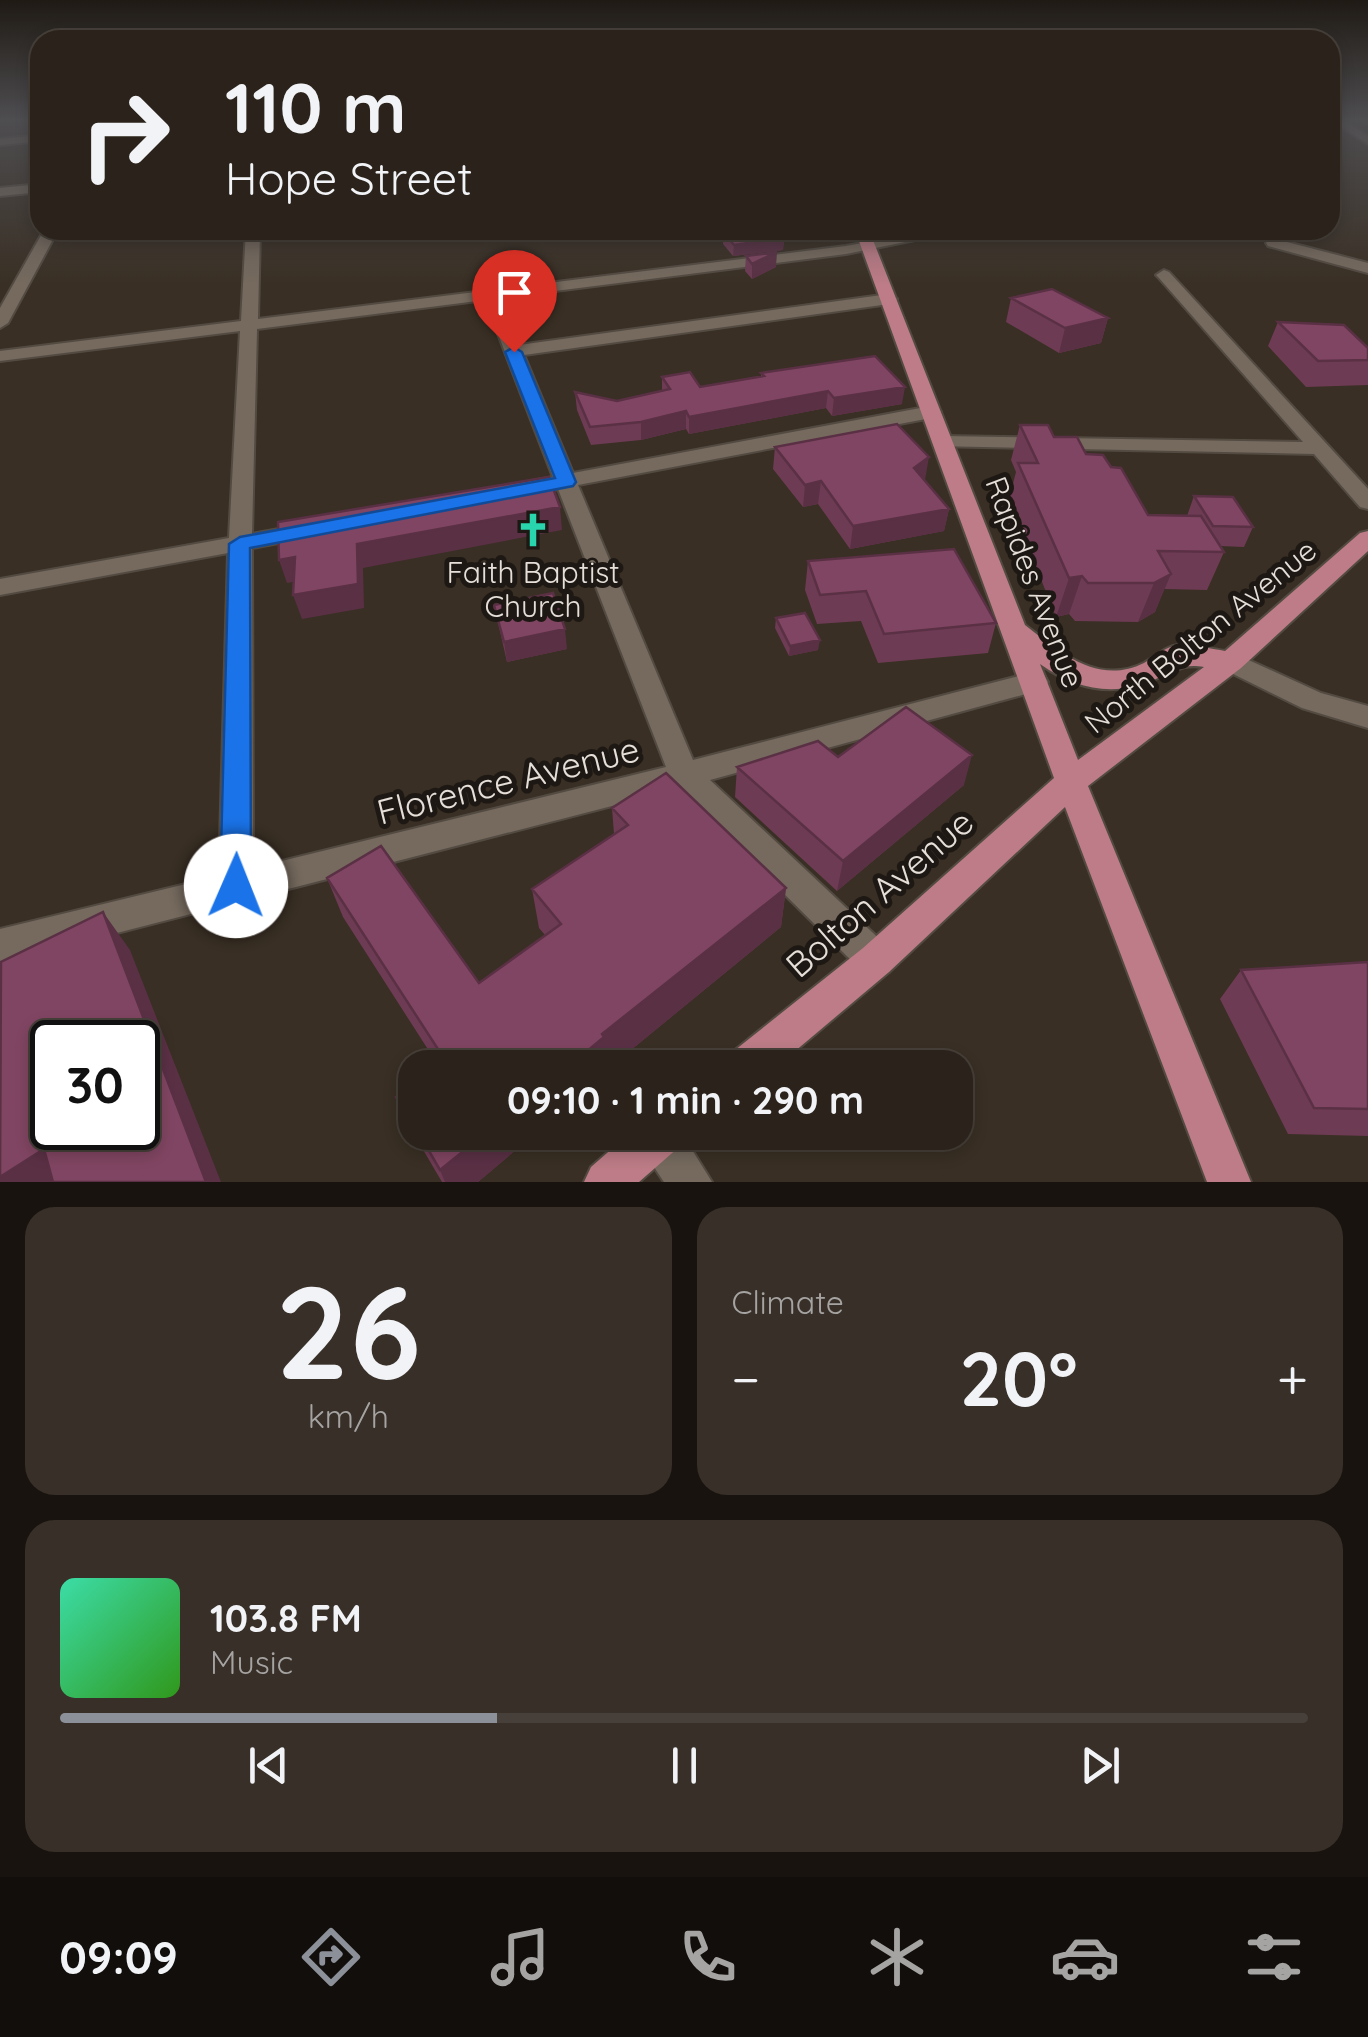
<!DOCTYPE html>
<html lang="en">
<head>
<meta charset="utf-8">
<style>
	:root { --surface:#2b231b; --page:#372f28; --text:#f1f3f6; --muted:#a6a4a3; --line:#47403a; --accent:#8c9099 }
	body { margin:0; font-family:Quicksand,sans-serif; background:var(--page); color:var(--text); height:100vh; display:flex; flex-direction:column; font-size:38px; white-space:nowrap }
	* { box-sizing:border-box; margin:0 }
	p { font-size:32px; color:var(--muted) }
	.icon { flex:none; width:55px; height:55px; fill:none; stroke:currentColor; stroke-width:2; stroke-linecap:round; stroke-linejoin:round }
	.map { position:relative; height:1182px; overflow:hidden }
	.panel { display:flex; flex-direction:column; gap:25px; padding:25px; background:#18130f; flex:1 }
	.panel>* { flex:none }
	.guide { position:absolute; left:30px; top:30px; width:1310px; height:210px; border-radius:30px; box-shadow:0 5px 15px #0003,0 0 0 2px var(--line); background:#2b231b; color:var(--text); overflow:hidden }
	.speed { position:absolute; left:30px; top:1020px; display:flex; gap:20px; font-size:50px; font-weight:700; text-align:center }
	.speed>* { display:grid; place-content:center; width:130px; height:130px; border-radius:50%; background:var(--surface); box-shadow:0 5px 15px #0003,0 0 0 2px var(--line); line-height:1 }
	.speed .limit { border:5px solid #111; border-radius:15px; background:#fff; color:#111 }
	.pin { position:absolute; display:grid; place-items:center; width:85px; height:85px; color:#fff; margin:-102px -42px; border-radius:50% 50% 50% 0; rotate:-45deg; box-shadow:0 0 10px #0007 }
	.pin .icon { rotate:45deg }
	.me { position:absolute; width:110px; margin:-55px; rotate:1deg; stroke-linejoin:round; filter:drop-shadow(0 0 8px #0008) }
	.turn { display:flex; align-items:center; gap:35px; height:210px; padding:0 30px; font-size:45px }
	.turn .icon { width:130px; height:130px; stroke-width:2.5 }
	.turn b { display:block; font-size:70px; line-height:85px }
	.big { font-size:75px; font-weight:700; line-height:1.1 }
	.panel .widget { flex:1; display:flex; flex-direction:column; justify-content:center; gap:15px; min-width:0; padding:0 35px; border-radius:30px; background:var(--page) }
	.panel .dial { align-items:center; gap:0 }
	.dial b { font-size:130px; line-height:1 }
	.song { display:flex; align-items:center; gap:30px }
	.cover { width:120px; height:120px; border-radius:15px; background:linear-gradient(135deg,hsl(160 70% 55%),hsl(110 70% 35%)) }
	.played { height:10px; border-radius:5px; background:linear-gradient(90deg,var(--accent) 35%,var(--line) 35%) }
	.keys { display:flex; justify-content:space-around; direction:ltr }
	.heat { display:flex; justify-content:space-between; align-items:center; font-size:55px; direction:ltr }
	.panel .tiles { flex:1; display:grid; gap:25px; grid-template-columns:1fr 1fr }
	.widget:last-child { grid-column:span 2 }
	.trip { position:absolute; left:398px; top:1050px; width:575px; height:100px; border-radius:30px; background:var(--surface); box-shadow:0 5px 15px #0003,0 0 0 2px var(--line); font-weight:700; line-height:100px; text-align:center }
	.dock { display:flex; height:160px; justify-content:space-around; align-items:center; background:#110e0b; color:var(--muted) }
	.dock .icon { width:70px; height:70px }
	.dock .selected { color:var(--accent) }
	.dock b { font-size:45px; color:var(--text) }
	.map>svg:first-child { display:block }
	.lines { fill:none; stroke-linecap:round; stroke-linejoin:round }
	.minor-casing { stroke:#534b42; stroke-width:4 }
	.major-casing { stroke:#534b42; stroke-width:4 }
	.minor { fill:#766a5e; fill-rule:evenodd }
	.major { fill:#bd7c87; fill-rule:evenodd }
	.wall { fill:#6e3b54 }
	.shaded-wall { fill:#5a3045 }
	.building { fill:#804562; stroke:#5a3045; stroke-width:2.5; fill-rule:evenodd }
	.route { fill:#1a73e8; stroke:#114b97; stroke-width:2.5 }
	.labels { text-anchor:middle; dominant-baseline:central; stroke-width:10; stroke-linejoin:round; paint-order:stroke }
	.poi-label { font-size:30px; fill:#e6dfd9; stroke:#1d1813 }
	.street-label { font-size:30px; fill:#e6dfd9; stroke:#1d1813 }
	.near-street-label { font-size:35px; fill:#e6dfd9; stroke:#1d1813 }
</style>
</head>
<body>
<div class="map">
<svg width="1368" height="1182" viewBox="0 0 1368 1182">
	<rect width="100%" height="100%" fill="#392f24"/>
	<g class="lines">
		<g class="minor-casing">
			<path id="minor" d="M1330,119H1342L1368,136V144Z
				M1361,119H1368V123Z
				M40,135V141L0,145V139Z
				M40,184V192L0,196V188Z
				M44,230H58L8,323L0,328V308Z
				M246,230H260L258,319L846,246L934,230H964L846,254L500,298L519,345L889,294L897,299L889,304L524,355L573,473L931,406L941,412L931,418L578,485L693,760L1034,672L1044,675L1048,682L1044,689L710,780L889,948L894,960L889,972L876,977L863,972L678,789L0,963V929L219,876L228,553L0,595V579L229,538L240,331L0,361V351L241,321ZM485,300L553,477L511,485L508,490L519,497L558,489L666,767L253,868L252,548L320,535L324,530L312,523L252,534L257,329Z
				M1278,230H1293L1283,241L1368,263V273L1268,246L1266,243Z
				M1164,270L1169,272L1368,489V509L1360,507L1314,454L936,446V438L943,436L1303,442L1159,278L1156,275Z
				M1231,652L1321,693L1368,706V728L1302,708L1221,668L1217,661L1221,654Z
				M640,1132H681L712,1182H664L644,1152Z"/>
		</g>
		<g class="major-casing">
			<path id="major" d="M855,230H869L1025,625C1060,652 1098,686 1144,663C1155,657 1166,646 1178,645C1193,644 1211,649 1225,651L1360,533L1368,531V551L1241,668L1088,786L1251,1182H1207L1065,807L889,972L775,1068H724L730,1054L863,948L1054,778ZM1040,664C1078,691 1118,698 1160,677C1179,669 1183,664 1204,667L1078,760Z
				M631,1132H685L679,1147L639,1182H584L591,1167Z"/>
		</g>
		<use href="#minor" class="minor"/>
		<use href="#major" class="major"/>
	</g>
	<path class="wall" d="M724,233L784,238L783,250L733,256L723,244Z
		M746,256L776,267L752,279L745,271Z
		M1011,298L1108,318L1101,343L1059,353L1006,322Z
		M1278,322L1368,348V385L1306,387L1268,346Z
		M761,373L902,404L832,416L826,408L689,434L686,429L641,440L591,445L577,410L575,392L617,401L662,390V377L700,387L761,376Z
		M1020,425L1054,437L1111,467L1148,515L1187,516L1194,496L1253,527L1244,547L1220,546L1224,552L1207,590L1164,589L1155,612L1138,622L1075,621L1069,614L1056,617L1009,499L1016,472L1011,460Z
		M775,447L925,480L949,509L944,531L850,549L818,504L803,507L773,469Z
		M808,561L996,623L988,653L878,663L861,621L817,624L805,590Z
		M494,605L567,649L507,662Z
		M776,618L818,650L789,656L775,628Z
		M838,757L964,785L837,891L735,797L737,767Z
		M612,808L786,888L781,927L609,1068H435L438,1065L343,917L327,878L479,983L545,935L539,928L532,889L614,834Z
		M1368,962V1136L1288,1134L1220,999L1241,970Z
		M415,1083V1132H537L478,1182H442L412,1131L396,1097Z"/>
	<path class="shaded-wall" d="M172,230H222L174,236Z
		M283,230H307V239L286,241Z
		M784,238L783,250L733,256L734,245Z
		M777,252L776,267L752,279V264Z
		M1108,318L1101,343L1059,353L1065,328Z
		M905,387L902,404L832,416L834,398Z
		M828,391L826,408L689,434V417Z
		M686,411V429L641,440V422Z
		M929,457L925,480L910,491L914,468Z
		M821,481L818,504L803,507L805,485Z
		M560,507L562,530L363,568L364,608L302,619L293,595L357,544Z
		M949,509L944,531L850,549L853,526Z
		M295,557L303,580L287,583L279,560Z
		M1171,574L1155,612L1138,622L1154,583Z
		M1082,576L1069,614L1056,617L1069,578Z
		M565,629L567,649L507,662L504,642Z
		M820,640L818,650L789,656L790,646Z
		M972,755L964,785L837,891L843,861Z
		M786,888L781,927L609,1068H567L602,1034Z
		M103,912L130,950L221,1182H206Z
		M487,1132H537L478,1182H445L440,1170Z
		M44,1149L79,1182H0V1177Z"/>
	<path class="building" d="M746,230H775L784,238L734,245L724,233Z
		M777,252L752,264L746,256Z
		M1052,289L1108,318L1065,328L1011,298Z
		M1278,322L1344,325L1368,348V360L1318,361Z
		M875,356L905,387L834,398L828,391L689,417L686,411L641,422L590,427L575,392L617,401L670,389L662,377L690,372L700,387L764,376L761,373Z
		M897,424L929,457L914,468L949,509L853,526L821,481L805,485L775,447Z
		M1020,425H1048L1054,437H1077L1086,454L1103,455L1111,467L1121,468L1148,515L1201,516L1224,552L1158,551L1171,574L1154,583H1088L1082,576L1069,578L1018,463H1038Z
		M549,477L560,507L357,544L358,584L293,595L295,557L279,560L278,522Z
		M1194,496L1233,497L1253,527L1213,526Z
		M954,549L996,623L884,634L866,591L820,595L808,561Z
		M553,593L565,629L504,642L494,605Z
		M805,613L820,640L790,646L776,618Z
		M906,707L972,755L843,861L737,767L818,741L838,757Z
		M666,773L786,888L602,1034L604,1037L567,1068H435L445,1060L327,878L381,846L479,983L561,924L532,889L628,825L612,808Z
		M103,912L206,1182H53L44,1149L0,1177L1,962ZM52,1042H138V1128H52Z
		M1368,962V1109L1314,1108L1241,970Z
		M415,1083V1128L396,1097Z
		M418,1132H487L440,1170Z"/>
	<linearGradient id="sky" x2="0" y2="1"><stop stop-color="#1f1a14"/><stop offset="0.42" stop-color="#4e4d50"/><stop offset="1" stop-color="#4e4d50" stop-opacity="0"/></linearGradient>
	<rect width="1368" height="285" fill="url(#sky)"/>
	<path class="route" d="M514,347L522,352L576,482L573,486L250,548L251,886L246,895L236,899L225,895L220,886L229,544L240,537L555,478L505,352Z"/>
	<defs>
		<g id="church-bare" transform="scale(2.7)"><path d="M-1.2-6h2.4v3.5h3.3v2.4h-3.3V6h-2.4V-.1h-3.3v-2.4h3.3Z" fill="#28d5ad" stroke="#1d1813" stroke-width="2.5" paint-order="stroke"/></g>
	</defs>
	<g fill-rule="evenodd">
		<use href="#church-bare" x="533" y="530"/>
	</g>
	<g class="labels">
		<g class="poi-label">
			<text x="533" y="572">Faith Baptist<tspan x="533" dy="34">Church</tspan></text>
		</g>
		<g class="street-label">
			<text transform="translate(1035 582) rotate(69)">Rapides Avenue</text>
			<text transform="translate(1200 636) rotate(-39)">North Bolton Avenue</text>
		</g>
		<g class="near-street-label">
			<text transform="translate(508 780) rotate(-14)">Florence Avenue</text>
			<text transform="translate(879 893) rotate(-41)">Bolton Avenue</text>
		</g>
	</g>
</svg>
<div class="speed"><div class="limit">30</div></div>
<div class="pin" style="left:514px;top:352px;background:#d93025"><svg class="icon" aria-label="arrive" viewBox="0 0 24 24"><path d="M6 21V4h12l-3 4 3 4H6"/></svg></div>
<svg class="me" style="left:236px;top:886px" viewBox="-20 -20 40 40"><circle r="19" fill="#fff"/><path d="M0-13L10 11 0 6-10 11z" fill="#1a73e8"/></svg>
<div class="trip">09:10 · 1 min · 290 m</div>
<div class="guide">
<div class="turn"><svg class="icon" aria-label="right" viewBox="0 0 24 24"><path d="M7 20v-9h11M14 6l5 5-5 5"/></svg><div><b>110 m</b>Hope Street</div></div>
</div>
</div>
<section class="panel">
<div class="tiles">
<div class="widget dial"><b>26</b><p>km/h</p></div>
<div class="widget"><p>Climate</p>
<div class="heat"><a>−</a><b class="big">20°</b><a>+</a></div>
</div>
<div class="widget">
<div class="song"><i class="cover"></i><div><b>103.8 FM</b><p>Music</p></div></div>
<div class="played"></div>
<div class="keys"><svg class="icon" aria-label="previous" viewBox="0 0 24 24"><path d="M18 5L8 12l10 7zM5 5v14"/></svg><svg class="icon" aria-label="pause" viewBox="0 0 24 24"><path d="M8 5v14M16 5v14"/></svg><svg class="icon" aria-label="next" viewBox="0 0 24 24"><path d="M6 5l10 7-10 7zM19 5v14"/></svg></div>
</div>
</div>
</section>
<nav class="dock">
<b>09:09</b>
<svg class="icon selected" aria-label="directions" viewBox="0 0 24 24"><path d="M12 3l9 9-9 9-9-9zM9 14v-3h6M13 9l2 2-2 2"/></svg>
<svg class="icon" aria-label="music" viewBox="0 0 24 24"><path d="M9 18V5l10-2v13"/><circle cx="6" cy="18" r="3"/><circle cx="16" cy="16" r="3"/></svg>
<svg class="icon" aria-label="phone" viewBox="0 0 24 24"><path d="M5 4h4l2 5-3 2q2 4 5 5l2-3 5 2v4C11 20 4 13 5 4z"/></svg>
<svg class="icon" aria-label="climate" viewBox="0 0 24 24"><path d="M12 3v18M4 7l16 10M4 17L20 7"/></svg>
<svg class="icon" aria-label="car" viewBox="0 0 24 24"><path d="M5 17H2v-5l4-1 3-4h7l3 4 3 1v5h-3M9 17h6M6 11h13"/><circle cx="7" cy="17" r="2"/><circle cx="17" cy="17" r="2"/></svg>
<svg class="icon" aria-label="filters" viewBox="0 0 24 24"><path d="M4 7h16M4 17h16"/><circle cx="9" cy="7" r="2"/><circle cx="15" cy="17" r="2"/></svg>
</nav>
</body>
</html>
